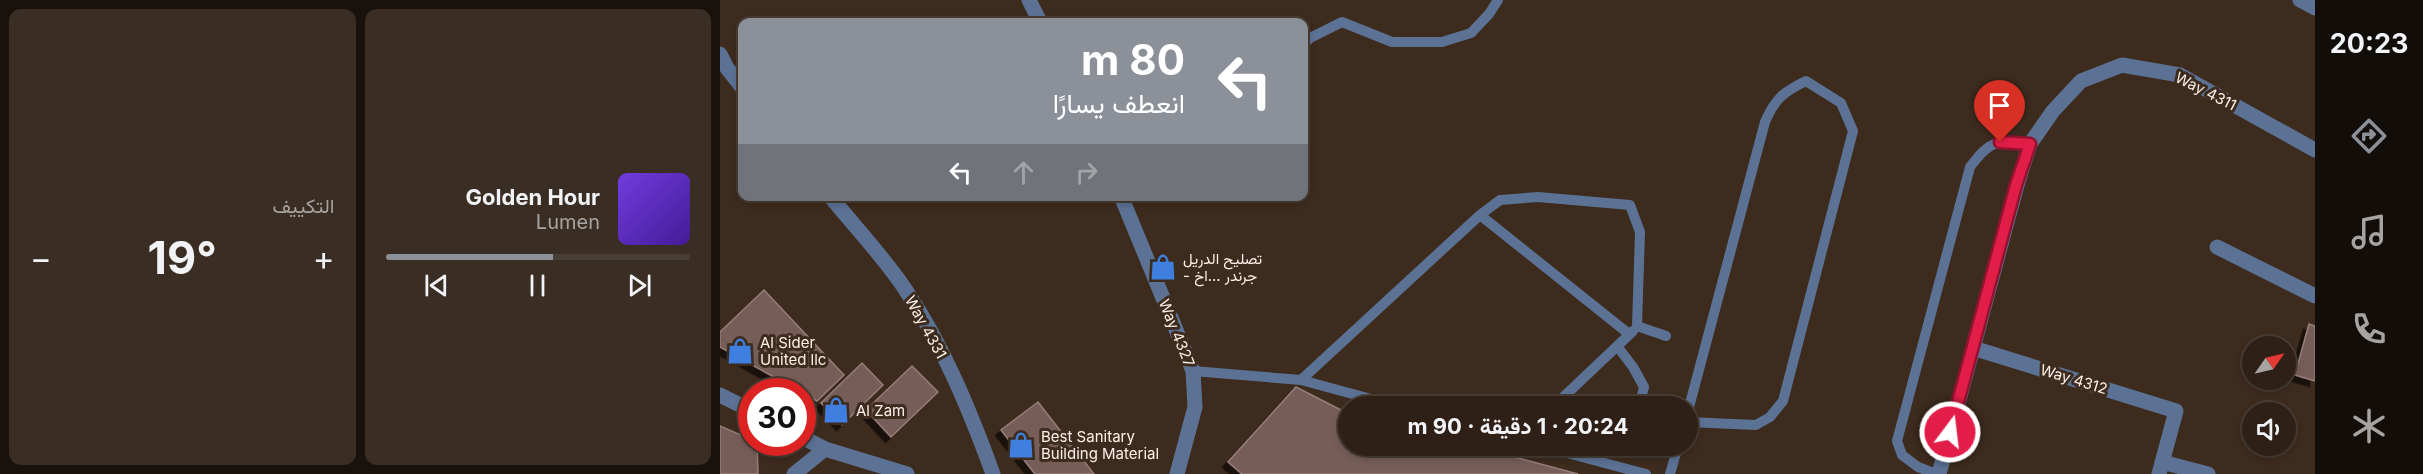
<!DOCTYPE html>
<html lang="ar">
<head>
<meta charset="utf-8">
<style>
	:root { --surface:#2e2016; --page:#3a2d23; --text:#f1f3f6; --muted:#a7a3a1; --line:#493e35; --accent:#8c9099 }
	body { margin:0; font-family:Inter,Vazirmatn,sans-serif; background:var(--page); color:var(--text); direction:rtl; height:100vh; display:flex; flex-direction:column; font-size:22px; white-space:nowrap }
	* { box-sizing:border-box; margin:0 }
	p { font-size:20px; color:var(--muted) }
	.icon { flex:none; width:33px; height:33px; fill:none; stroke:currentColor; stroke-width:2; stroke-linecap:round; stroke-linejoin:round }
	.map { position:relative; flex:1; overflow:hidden; direction:ltr }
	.side { display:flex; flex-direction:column; gap:9px; padding:9px; background:#19120c; width:720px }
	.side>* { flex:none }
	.hud { position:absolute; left:18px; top:18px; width:570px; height:183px; border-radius:12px; box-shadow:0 3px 9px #0003,0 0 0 2px var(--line); direction:rtl; background:#8c9099; color:#fff; overflow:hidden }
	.needle { width:39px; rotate:56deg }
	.fabs { position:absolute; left:1522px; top:336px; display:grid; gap:12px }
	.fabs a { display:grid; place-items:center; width:54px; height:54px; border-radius:50%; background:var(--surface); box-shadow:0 3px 9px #0003,0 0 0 2px var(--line); font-size:30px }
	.speed { position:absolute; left:18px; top:378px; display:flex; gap:12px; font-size:30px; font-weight:700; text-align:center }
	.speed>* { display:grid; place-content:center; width:78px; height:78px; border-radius:50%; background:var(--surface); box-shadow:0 3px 9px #0003,0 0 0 2px var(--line); line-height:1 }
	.speed .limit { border:9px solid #d22; background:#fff; color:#111 }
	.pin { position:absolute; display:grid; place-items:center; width:51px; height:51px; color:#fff; margin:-62px -26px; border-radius:50% 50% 50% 0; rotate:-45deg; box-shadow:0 0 6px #0007 }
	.pin .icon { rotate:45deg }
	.me { position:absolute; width:66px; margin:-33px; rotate:15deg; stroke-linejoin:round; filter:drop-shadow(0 0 4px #0008) }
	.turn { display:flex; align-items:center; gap:21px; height:126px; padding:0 24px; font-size:27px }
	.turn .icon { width:78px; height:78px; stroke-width:2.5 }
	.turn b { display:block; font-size:42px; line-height:51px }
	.lanes { display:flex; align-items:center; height:57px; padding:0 24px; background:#0003; justify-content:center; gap:30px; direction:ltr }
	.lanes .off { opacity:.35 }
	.big { font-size:45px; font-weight:700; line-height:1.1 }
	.side .card { flex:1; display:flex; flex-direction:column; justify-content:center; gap:9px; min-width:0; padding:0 21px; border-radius:12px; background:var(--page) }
	.song { display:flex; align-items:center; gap:18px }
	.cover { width:72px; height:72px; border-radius:9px; background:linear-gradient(135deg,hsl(260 70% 55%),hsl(260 70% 35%)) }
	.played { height:6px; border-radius:3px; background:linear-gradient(90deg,var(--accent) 55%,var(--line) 55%) }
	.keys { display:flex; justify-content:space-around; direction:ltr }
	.heat { display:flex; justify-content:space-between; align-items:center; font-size:33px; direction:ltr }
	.side .tiles { flex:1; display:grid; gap:9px; grid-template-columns:repeat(2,1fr) }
	.trip { position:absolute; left:618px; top:396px; width:360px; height:60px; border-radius:30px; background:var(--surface); box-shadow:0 3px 9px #0003,0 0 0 2px var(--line); font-weight:700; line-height:60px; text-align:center; direction:rtl }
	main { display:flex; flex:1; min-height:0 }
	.menu { display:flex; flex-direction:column; width:108px; justify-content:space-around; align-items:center; background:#120d09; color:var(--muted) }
	.menu .icon { width:42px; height:42px }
	.menu .selected { color:var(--accent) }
	.menu b { font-size:27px; color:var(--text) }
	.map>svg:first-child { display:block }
	.building { fill:#765d59; stroke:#977c78; stroke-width:1.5; filter:url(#shadow) }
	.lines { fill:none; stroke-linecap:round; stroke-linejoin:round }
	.service { stroke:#5b7294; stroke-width:10 }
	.minor { stroke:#5b7294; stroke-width:15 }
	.tertiary { stroke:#5b7294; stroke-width:15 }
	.route-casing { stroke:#92132f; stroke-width:15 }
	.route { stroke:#e11d48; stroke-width:10 }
	.labels { text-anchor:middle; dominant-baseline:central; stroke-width:6; stroke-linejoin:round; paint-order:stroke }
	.street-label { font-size:15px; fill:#fcf0e8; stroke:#3d2b1e }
	.poi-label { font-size:15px; fill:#fcf0e8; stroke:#3d2b1e; text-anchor:start }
</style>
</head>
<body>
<main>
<nav class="menu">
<b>20:23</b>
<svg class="icon selected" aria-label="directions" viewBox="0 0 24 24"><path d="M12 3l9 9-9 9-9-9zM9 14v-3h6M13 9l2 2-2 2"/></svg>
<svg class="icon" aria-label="music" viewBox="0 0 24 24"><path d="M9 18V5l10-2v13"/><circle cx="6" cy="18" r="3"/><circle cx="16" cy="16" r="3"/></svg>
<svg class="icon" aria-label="phone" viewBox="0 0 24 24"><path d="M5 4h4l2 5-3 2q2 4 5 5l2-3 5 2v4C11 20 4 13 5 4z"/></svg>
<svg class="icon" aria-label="climate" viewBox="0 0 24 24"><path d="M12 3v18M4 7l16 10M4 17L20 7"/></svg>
</nav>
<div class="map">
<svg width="1595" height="474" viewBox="0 0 1595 474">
	<defs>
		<filter id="shadow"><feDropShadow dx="-5.5" dy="5.5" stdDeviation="0" flood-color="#0009"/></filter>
	</defs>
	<rect width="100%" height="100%" fill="#3d2b1e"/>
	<path class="building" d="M44,290L124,375L97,401L0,347V332Z
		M1589,324L1595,326V381L1575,375Z
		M142,363L163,385L122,425L101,403Z
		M192,366L218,392L171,437L146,410Z
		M576,387L619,409L628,412V446H753L858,474H522L508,462Z
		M318,402L374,474H315L281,430Z
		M0,426L32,440V442L37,443L38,474H0Z"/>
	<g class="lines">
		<path class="service" d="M584,44L590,38L622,22L672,42H722L751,33L769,14L778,0
			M760,215L909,334
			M897,346L913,367L924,387L919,406
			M473,371L581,380L760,215L780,200L818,197L910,205L920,232L917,326L946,336
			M581,380L677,406
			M834,406L913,331
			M968,411L1045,122C1055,99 1063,92 1086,81L1121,103L1133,131L1063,401L1050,417L1036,425L968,422
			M821,446L926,474
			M867,458L888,446
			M950,474L958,446
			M1216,474L1198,467L1182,455L1177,441L1250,167C1271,139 1276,141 1310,144"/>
		<path class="minor" d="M309,0L320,22
			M1580,0L1595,8
			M0,54L7,68L22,87
			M110,196C135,227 163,256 185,289C223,345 250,411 273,474
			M401,196L473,371L475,407L457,474
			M1497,247L1595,296
			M1253,348L1456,411L1439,474
			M1442,462L1488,474
			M74,474L105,449
			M1219,474L1297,185L1310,144L1333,111L1361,81L1402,65L1460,75L1595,150"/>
		<path class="tertiary" d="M0,395L32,411
			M82,437L105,449L187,474"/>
	</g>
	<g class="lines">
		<g class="route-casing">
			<path id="route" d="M1230,432L1296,185L1310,144L1280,142"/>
		</g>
		<use href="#route" class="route"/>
	</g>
	<defs>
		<g id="shop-bare" transform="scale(2.07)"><path d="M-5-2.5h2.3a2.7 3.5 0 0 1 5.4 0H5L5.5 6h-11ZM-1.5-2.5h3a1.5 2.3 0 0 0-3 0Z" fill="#3f7fe0" stroke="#3d2b1e" stroke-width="2.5" paint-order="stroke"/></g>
	</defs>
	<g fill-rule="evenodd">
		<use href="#shop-bare" x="443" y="267"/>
		<use href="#shop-bare" x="20" y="351"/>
		<use href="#shop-bare" x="116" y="410"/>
		<use href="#shop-bare" x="301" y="445"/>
	</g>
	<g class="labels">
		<g class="street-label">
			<text transform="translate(1486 91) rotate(27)">Way 4311</text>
			<text transform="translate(206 327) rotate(61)">Way 4331</text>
			<text transform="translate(457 333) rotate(68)">Way 4327</text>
			<text transform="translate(1354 379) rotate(17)">Way 4312</text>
		</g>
		<g class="poi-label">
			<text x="463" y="258">تصليح الدريل<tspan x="463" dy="17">- جرندر ...اخ</tspan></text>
			<text x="40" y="342">Al Sider<tspan x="40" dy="17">United llc</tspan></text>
			<text x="136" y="410">Al Zam</text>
			<text x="321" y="436">Best Sanitary<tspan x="321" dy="17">Building Material</tspan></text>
		</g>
	</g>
</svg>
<div class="fabs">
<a><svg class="needle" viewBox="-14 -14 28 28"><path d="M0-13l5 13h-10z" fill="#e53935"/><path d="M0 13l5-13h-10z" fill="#a7a3a1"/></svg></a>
<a><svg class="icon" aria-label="sound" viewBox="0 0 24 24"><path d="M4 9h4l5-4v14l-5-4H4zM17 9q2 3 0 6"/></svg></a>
</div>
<div class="speed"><div class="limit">30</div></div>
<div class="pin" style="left:1280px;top:142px;background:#d93025"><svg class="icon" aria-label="arrive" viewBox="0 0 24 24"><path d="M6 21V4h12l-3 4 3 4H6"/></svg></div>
<svg class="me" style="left:1230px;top:432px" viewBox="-20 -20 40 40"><circle r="17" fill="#e11d48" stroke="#fff" stroke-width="3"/><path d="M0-11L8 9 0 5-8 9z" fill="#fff"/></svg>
<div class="trip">20:24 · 1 دقيقة · 90 m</div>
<div class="hud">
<div class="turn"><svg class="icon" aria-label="left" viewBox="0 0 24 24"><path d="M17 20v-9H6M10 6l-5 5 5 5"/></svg><div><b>80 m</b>انعطف يسارًا</div></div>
<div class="lanes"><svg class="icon" aria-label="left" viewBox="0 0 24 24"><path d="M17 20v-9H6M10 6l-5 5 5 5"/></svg><svg class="icon off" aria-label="ahead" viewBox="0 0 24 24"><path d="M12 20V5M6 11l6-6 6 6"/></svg><svg class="icon off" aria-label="right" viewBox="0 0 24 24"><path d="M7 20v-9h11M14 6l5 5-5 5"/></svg></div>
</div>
</div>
<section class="side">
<div class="tiles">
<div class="card">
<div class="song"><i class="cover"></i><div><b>Golden Hour</b><p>Lumen</p></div></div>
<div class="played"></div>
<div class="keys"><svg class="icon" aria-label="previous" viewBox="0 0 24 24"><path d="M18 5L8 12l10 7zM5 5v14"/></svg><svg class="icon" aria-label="pause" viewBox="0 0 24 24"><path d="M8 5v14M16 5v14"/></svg><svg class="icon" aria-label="next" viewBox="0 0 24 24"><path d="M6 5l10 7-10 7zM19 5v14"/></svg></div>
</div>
<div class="card"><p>التكييف</p>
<div class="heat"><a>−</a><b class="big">19°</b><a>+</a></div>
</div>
</div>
</section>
</main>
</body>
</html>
